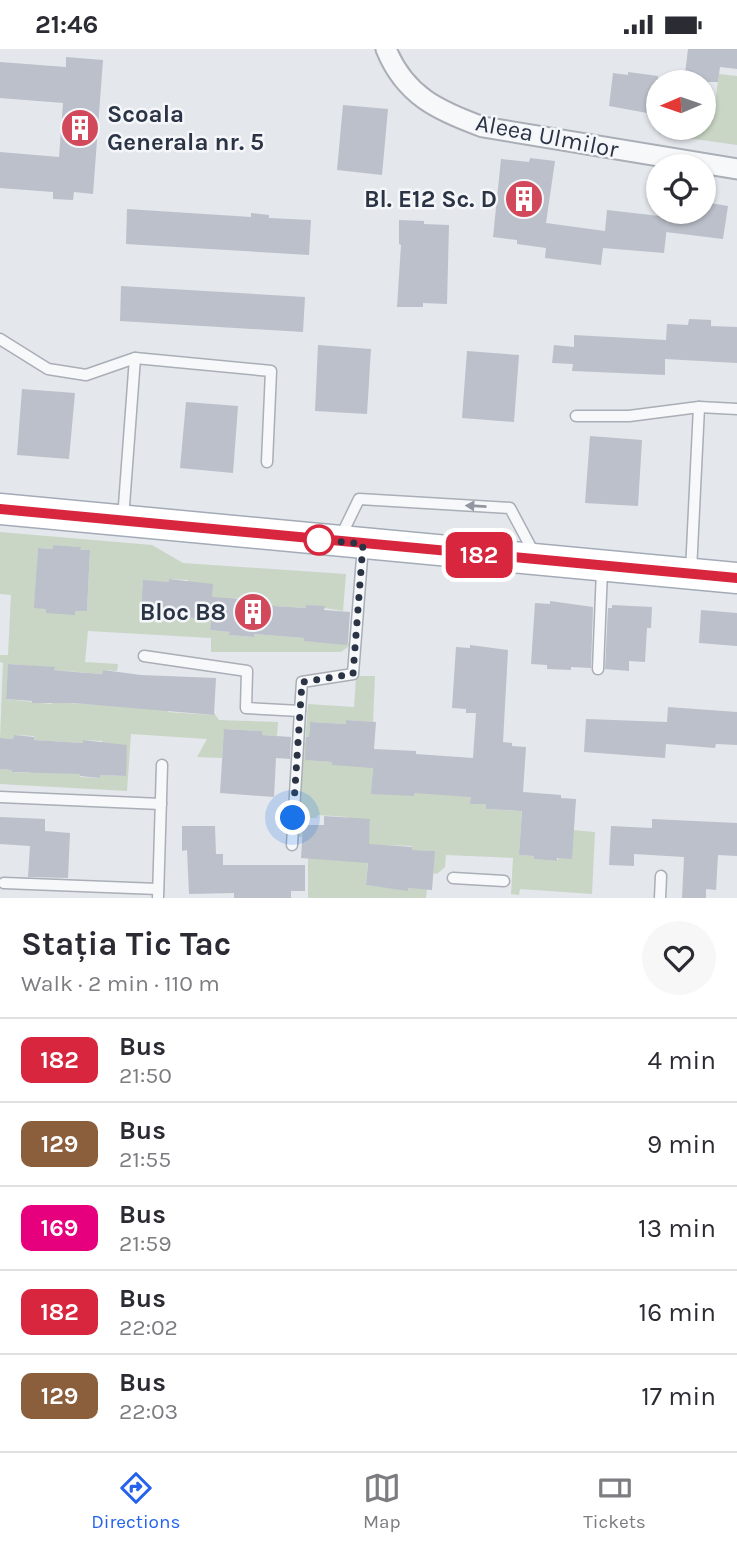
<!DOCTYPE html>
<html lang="en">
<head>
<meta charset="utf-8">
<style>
  body { margin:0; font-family:Karla,sans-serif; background:#f7f7f7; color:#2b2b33; height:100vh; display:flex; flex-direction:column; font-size:26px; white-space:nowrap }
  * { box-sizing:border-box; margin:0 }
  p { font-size:23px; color:#7c7c81 }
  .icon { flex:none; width:38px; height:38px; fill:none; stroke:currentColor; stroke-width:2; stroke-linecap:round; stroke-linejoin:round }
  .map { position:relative; height:849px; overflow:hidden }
  .drawer { display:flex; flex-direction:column; background:#fff; flex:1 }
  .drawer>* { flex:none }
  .badge { padding:0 14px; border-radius:10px; font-size:24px; line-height:46px }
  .needle { width:46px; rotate:268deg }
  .controls { position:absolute; left:646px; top:21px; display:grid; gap:14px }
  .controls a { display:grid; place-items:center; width:70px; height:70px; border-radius:50%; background:#fff; box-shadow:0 2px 5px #0004; font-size:35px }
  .you { position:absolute; width:35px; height:35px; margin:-18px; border:5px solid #fff; border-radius:50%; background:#1a73e8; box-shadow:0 0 0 10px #1a73e833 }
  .map>.badge { position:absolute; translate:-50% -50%; box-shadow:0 0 0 4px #fff }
  .round { display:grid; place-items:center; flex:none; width:74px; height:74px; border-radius:37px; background:#f7f7f7 }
  .headline { display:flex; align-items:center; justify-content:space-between; height:119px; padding:0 21px }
  h1 { font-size:33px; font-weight:700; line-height:52px }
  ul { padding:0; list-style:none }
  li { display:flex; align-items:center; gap:21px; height:84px; padding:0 21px; border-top:2px solid #e1e1e2 }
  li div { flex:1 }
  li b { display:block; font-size:26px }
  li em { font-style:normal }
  li .badge { min-width:77px; font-weight:700; text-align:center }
  .status { display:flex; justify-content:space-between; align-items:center; height:49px; padding:0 35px; background:#fff; direction:ltr }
  .status svg { height:19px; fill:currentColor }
  .tabs { display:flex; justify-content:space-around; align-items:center; height:98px; border-top:2px solid #e1e1e2; background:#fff; font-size:19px; color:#7c7c81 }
  .tabs a { display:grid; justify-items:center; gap:4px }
  .tabs .selected { color:#2563eb }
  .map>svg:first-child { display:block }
  .green { fill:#c9d6c5; fill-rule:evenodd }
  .building { fill:#bbc0ca }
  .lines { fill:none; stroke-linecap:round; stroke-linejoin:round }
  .lane-casing { stroke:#a9aeb7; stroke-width:13 }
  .street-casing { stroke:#a9aeb7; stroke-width:23 }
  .primary-casing { stroke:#a3abb8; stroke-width:33 }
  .lane { stroke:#f7f8fa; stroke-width:10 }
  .street { stroke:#f7f8fa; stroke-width:19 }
  .primary { stroke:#fff; stroke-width:30 }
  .oneway { fill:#9196a0 }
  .line-casing { stroke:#fff; stroke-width:16 }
  .line { stroke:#d7263d; stroke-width:10 }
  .walk { stroke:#2b3445; stroke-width:7; stroke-dasharray:0 12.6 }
  .stop-dot { fill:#fff; stroke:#d7263d; stroke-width:3.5 }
  .labels { text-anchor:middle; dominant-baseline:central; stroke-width:5; stroke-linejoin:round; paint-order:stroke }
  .poi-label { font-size:24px; font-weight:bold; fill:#2b3445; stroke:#f4f6f9; text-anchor:end }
  .street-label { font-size:24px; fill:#2b3445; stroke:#f4f6f9 }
</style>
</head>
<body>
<div class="status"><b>21:46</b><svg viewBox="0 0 49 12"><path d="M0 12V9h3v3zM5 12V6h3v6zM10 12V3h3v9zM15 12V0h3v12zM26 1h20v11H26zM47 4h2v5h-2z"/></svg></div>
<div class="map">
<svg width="737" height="849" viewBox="0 0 737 849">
  <rect width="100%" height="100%" fill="#e4e7ec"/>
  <g class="green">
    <path d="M719,25L737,27V96L659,85L660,79H704V53L715,54Z"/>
    <path d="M0,483L152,496L183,514L346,525L343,562L306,556V559L257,556L256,551L238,549L212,553L189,534L188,531L170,530L169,533L143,532L141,562L168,564V567L211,570L210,581L230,583V586L253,588L254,585L304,589V592L350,593L349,597L341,603H211V589L88,582L85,613L118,615L117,622L103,621L102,625L54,621V619L11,615L8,619L6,650L51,655L52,653L168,660V663L212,666L214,664L219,671L278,673L277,687L262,686V682L227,680L226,684H224L222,709L197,708L207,690L131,685L127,742L0,735V720L12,721V723L29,724L30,722L80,725V728L99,729L100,726L125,727L127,696L103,695L102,692L83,691V694L34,691V687L14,686L13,690L0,689L3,614L0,613V606H8L11,546L0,545ZM53,496L80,498V501H90L87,562H75V565L46,560L37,516L38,499L53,500Z"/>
    <path d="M356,627H375L373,673L347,671L346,675L310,673L307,711L332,713L333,716H373L372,741L414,747V744L473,725L471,755H486V760L516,762L522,759L519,806L534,807L535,810L557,812L572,781L595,783L592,845L520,840L519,846L511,845L513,809L446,806L445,818L437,825L433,824L434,802L412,801V797L382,796L368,798L370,773L348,771L347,768L318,766L317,769H304L303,788H297L303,694H305L308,655L354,658Z"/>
    <path d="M308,808L343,812L368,811L366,836L408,841V839L427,840L426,849H308Z"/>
  </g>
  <g class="building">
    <path d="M688,0H737V20L720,18L718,33H684Z"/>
    <path d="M66,8L103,11L93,145L74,143L73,151L53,150V143L0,139V103L59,108L63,54L0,49V13L66,18Z"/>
    <path d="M628,23L658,27V66L609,57L613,24L628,26Z"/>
    <path d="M343,56L388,60L382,126L337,121Z"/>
    <path d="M530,109L555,112L546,174L605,182L607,161L668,168L664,204L603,199L601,216L545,209L546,199L517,195V191L493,188L501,110L529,113Z"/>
    <path d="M704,153L728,157L723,190L666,183L669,163H704Z"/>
    <path d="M127,160L251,168V164L269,166V169L311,171L309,206L126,195Z"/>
    <path d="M399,171L424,172V175L449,176L447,255L423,254V258H397L401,196L399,195Z"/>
    <path d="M121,237L305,248L303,283L120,272Z"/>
    <path d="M689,270L711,271V277L737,278V314L665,310V326L572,322L573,315L552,314L554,296L574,298V286L666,291L667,275L688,276Z"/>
    <path d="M318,296L371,300L367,365L315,362Z"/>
    <path d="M467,302L519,306L514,373L462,369Z"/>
    <path d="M22,340L75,344L69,410L17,406Z"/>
    <path d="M186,353L238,357L233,424L180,419Z"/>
    <path d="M590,387L642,391L638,457L585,454Z"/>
    <path d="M53,496L81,498L80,501H90L87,562H75V566L46,564V560L34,559L38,499L53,500Z"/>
    <path d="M169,530L213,535L212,548L257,551V556L306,559V556L325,557L324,561L350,563L348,593L346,596L304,592V589L254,585V588L229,586L230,583L210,581L211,570L167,567L168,564L141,562L143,531L169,533Z"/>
    <path d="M550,552L593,558L591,619L571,618V621L547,620V616L531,615L535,554L550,555Z"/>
    <path d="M612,556L652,558L651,579H647L645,613L629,612V622L605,620L608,559H612Z"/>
    <path d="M701,561L737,564V597L699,594Z"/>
    <path d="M470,596L508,601L503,693L512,694V697L526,698L523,743L561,746V749L576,750L572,810L557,809V812L534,810V807L519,806L522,762L486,760V755H470L471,748L414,744V747L371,745L373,719L332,716V713L305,711L306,688H309L310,673L346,675V671L376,673L374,700L416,702V705L473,709L476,664H466V660L452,659L456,598L470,599Z"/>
    <path d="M8,615L55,618L54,621L75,623L102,625L103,621L141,626L216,629L214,666L73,654H32V652L6,650Z"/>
    <path d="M668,658L737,663V696L716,695L715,699L666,695L665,709L584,703L586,670L667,673Z"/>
    <path d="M224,680L262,682V686L291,688L290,710L276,709L274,748L220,744Z"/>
    <path d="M14,686L34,688V691L83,694V691L127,696L126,727L100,726V729L80,727V725L12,723V721L0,720V689L13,690Z"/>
    <path d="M324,767L370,770L369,795L412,798V801L435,802L432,841L408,839V842L366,836L368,814L301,809L303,776H324Z"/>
    <path d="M0,768L45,770V782L70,784L68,829L28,828L30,797L0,795Z"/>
    <path d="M652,770L737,774V807L718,806L716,841L706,840V849H682L684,808L634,805V817L609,816L611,777L652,779Z"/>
    <path d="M182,777H215L216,805H223V816H305V842H291V849H234V844L189,845L187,801L182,802Z"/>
  </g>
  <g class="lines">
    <defs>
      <g id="lane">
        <path d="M0,290L48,320L86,326L135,309L271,322L267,413"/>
        <path d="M576,367H629L699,358L737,360"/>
        <path d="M123,470L135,309"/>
        <path d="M341,487L359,450L510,459L534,504"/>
        <path d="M691,522L699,358"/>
        <path d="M144,607L247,622L246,659L300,662L302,633L353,625L363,496"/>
        <path d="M598,620L602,521"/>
        <path d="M0,748L161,755"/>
        <path d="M292,796L300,662"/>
        <path d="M453,829L504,832"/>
        <path d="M4,834L158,840"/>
        <path d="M158,849L162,716"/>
        <path d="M660,849L661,827"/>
      </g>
      <path id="street" d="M386,0C405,47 439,62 483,78L737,120"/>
      <path id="primary" d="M0,460L737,529"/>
    </defs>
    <use href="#lane" class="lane-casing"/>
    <use href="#street" class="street-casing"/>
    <use href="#primary" class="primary-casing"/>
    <use href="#lane" class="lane"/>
    <use href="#street" class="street"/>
    <use href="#primary" class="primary"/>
  </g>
  <defs><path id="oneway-solid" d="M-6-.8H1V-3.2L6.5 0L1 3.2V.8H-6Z" transform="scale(1.75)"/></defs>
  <use class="oneway" href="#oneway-solid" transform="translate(476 457) rotate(-177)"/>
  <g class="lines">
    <defs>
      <path id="line" d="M0,460L737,529"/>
    </defs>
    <use href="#line" class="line-casing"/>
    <use href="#line" class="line"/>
    <path class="walk" d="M293,769L302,633L353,625L363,495L312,490L319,491"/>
  </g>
  <defs>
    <symbol id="building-disc" viewBox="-11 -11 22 22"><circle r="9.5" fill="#d1495b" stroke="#f4f6f9"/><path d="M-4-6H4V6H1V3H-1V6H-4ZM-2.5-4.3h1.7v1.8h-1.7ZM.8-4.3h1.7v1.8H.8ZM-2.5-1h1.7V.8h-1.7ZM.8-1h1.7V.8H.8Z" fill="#fff"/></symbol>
  </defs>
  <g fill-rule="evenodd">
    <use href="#building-disc" x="58" y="57" width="44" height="44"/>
    <use href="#building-disc" x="502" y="128" width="44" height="44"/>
    <use href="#building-disc" x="231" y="541" width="44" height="44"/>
  </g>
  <circle class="stop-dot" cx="319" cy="491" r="14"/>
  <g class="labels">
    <g class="poi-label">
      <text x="107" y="65" text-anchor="start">Scoala<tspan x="107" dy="28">Generala nr. 5</tspan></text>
      <text x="497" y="150">Bl. E12 Sc. D</text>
      <text x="226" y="563">Bloc B8</text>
    </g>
    <g class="street-label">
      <text transform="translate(547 87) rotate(11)">Aleea Ulmilor</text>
    </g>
  </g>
</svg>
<div class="controls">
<a><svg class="needle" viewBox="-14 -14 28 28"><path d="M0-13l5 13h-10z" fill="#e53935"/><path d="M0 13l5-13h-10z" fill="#7c7c81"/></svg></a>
<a><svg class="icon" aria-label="locate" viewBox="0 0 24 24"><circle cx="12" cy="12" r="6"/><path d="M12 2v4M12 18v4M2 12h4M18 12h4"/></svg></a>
</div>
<div class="you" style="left:293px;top:769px"></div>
<b class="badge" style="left:479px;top:506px;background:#d7263d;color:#fff">182</b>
</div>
<section class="drawer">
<div class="headline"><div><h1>Stația Tic Tac</h1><p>Walk · 2 min · 110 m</p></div><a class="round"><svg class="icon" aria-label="heart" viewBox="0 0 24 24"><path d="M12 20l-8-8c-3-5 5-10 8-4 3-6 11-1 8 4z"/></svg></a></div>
<ul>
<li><span class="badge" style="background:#d7263d;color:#fff">182</span><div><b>Bus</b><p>21:50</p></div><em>4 min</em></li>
<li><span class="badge" style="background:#8b5e3c;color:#fff">129</span><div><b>Bus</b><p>21:55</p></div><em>9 min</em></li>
<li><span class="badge" style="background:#e6007e;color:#fff">169</span><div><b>Bus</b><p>21:59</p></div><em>13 min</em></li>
<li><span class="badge" style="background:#d7263d;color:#fff">182</span><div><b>Bus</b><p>22:02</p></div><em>16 min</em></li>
<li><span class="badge" style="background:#8b5e3c;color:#fff">129</span><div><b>Bus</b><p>22:03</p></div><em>17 min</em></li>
</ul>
</section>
<nav class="tabs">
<a class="selected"><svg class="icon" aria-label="directions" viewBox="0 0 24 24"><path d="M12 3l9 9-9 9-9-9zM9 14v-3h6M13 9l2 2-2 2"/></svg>Directions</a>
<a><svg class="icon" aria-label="map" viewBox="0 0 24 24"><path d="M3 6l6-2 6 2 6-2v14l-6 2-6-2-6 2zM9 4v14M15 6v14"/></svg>Map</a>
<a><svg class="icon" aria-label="tickets" viewBox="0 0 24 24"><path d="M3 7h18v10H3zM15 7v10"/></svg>Tickets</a>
</nav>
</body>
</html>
